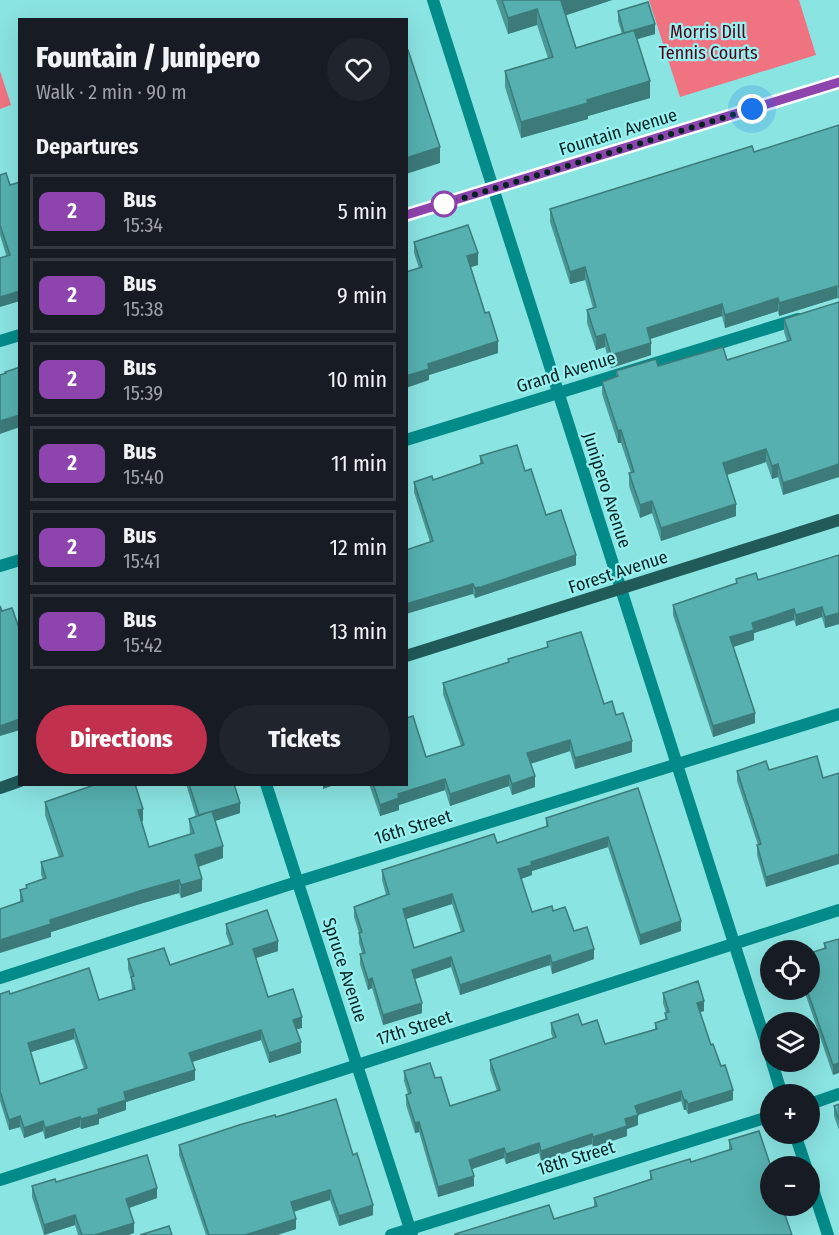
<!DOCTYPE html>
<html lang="en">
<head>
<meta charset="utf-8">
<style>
  body { margin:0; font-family:"Fira Sans Condensed",sans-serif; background:#20242c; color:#f1f3f6; height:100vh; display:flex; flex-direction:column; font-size:22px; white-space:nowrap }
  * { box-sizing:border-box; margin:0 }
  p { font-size:20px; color:#9ea1a6 }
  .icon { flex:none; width:33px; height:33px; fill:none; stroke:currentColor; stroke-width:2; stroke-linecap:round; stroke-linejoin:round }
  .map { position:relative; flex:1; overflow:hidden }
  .sheet { position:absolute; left:18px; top:18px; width:390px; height:768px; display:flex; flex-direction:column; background:#171b24; border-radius:0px; box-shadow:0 6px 24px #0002 }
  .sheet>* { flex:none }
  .badge { padding:0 12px; border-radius:9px; font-size:21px; line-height:39px }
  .controls { position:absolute; left:760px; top:940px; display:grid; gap:12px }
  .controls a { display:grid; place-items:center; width:60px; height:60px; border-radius:50%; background:#171b24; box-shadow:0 6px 24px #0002; font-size:30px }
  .you { position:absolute; width:30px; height:30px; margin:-15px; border:4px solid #fff; border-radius:50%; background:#1a73e8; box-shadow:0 0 0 9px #1a73e833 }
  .map>.badge { position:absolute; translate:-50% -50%; box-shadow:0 0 0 3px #fff }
  h2 { padding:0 18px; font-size:22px; line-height:54px }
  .round { display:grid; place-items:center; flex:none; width:63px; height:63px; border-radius:32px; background:#20242c }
  .overview { display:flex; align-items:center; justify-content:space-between; height:102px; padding:0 18px }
  h1 { font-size:28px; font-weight:800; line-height:45px }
  .cta { display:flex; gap:12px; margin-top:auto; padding:12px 18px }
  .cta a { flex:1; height:69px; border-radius:36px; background:#c1314e; color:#fff; font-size:24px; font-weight:800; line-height:69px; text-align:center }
  .cta a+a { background:#20242c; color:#f1f3f6 }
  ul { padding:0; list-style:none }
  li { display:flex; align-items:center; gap:18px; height:75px; margin:0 12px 9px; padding:0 6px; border:3px solid #363941; border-radius:0px }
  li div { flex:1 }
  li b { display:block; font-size:22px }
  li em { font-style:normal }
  li .badge { min-width:66px; font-weight:700; text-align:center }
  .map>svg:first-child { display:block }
  .green { fill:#f07382 }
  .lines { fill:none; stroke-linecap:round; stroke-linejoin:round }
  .street { stroke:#038b8a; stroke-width:12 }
  .secondary { stroke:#205a59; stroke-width:12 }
  .wall { fill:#499796; fill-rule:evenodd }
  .shaded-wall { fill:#3c7b7a }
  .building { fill:#55b0af; stroke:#3c7b7a; stroke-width:1.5; fill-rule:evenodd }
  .line-casing { stroke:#fff; stroke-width:14 }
  .line { stroke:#8e44ad; stroke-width:9 }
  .walk { stroke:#042222; stroke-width:6; stroke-dasharray:0 10.8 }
  .stop-dot { fill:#fff; stroke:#8e44ad; stroke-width:3 }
  .labels { text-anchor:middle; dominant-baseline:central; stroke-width:4.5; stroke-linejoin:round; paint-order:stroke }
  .park-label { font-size:18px; fill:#530017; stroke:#97f1f0 }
  .street-label { font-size:18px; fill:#042222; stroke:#97f1f0 }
</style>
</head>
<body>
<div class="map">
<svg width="839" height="1235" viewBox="0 0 839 1235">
  <rect width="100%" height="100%" fill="#8ae4e2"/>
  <g class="green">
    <path d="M649,0H799L816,55L680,97Z"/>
    <path d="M0,71L11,105L0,109Z"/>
  </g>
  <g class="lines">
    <g class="street">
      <path d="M433,0L771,1059"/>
      <path d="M406,215L839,82"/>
      <path d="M0,341L20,335"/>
      <path d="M406,440L798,319"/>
      <path d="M0,566L20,560"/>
      <path d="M266,784L412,1235"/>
      <path d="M0,978L297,882L839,714"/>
      <path d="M772,1062L782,1095"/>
      <path d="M810,1104L839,1094"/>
      <path d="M795,1134L806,1167"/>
      <path d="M0,1180L839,910"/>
      <path d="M810,1180L828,1235"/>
      <path d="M391,1235L771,1116"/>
    </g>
    <g class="secondary">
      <path d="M406,656L839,520"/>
      <path d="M0,788L20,781"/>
    </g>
  </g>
  <g class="wall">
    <path d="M496,0H612L566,15L576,48L622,34L618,21V11L655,34L637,39L650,98L588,116V119L521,138L505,87V71L548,58L537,25L508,34Z"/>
    <path d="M839,125V299L837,298L779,316L778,311L725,328L722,316L650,339L651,355L611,368L605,347L596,350L587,323V310L593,308L585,280L570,284L550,222V209L754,152Z"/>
    <path d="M0,175L20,301L0,235Z"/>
    <path d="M414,242L478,265L471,267L498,353L429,375V380L419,268L414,253Z"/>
    <path d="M839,302L783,495L778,477L772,479L766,462L727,475L736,516L661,541L652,513L640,518L629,486V473H631L621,443H618L602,394V382L616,377V371L658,366L727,360L787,341L784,332V319Z"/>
    <path d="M480,456L525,471L546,515L576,565L475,598L473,594L430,542L414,492V482L433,480L480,464Z"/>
    <path d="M839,555V624L825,628L822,617L796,626L794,620L754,633V640L733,647L755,723L713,737L673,615V605L736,584V579L758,580Z"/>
    <path d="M547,642L604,704L616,715L632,752L575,769L570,751L530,764L535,787L512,795L509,786L450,806L445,790L399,805V810L380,816L369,784H406L426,757L461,746L443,694V683L508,662V659L547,647Z"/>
    <path d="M766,761V887L757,855V845H758L737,781V771Z"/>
    <path d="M186,784H234L240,813L215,821L223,858L198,867L202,891L181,898L179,893L143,903L51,932V937L20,903V890L26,888V885L43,879L41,875V862L59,857L45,815V802L143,821L142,822L149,847L190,834L189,819L196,817Z"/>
    <path d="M638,788L681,931L640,945L608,847L532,871V875L521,879L532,912L553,911L574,931L594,959L552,974L550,965L460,995L451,967L415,979L422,1013L383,1025L372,988L368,990L360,964V954L362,953L359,943V933L354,917V907L386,895L382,880V870L497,843L546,827V818ZM452,904L461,932L414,948L405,919Z"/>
    <path d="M226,924L278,951L255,958L268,997L302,1028L296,1029L301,1053L269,1063L261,1040L192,1062L195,1080L126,1102V1110L99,1119V1124L81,1129L80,1127L45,1139L43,1131L24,1138L20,1127L9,1130L0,1101V994H10L99,1000L132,990L131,979L128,969V959L170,965L230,945L226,934ZM74,1039L84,1069L40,1084L30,1052Z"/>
    <path d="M839,939L833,1075L804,990H810L824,948V943Z"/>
    <path d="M663,993L704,1011L700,1012L711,1045L733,1100L688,1114L686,1110H684L681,1101L638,1115V1125L627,1129V1136L593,1147L592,1144L541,1161L539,1153L506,1164L504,1158L472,1169L474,1186L438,1197L419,1132L415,1133L406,1105V1095L408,1094L404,1081V1071L435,1078L450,1106L497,1091L490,1070V1060L553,1038L551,1033V1023L582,1025L605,1044L655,1029V1023L665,1020L666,1013L663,1003Z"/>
    <path d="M839,1104V1130L834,1116V1106Z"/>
    <path d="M276,1117L353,1155L373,1215L339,1226L330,1200L294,1212L296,1229L277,1235H206L179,1155V1145Z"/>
    <path d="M729,1140L771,1206L554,1219L594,1207V1198L650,1179V1171L691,1162L729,1150Z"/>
    <path d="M56,1182L157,1198L129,1208L134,1233L128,1235H78L75,1225L44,1235L32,1197V1186Z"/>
  </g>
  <g class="shaded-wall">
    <path d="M563,0H612L561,17V1Z"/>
    <path d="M537,9V25L508,34V18Z"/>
    <path d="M655,24V34L624,43V33Z"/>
    <path d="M650,81V98L588,116V119L521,138V122L587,100Z"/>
    <path d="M440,147V163L406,174V158Z"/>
    <path d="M478,253V265L467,268V256Z"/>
    <path d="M585,267V280L570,284V272Z"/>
    <path d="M837,286V298L779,316V303Z"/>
    <path d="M20,291V301L0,307V297Z"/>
    <path d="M778,298V311L725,328V315Z"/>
    <path d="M722,304V316L647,340V328Z"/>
    <path d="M605,334V347L596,350V337Z"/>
    <path d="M498,341V353L429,375V380L406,388V376L428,364Z"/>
    <path d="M651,343V355L611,368V355Z"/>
    <path d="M20,415V427L0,434V421Z"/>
    <path d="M621,430V443H618V431Z"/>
    <path d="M766,449V462L723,476V463Z"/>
    <path d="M778,464V477L772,479V466Z"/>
    <path d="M839,464V477L783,495V483Z"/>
    <path d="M652,501V513L640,518V505Z"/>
    <path d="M736,504V516L661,541V528Z"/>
    <path d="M576,555V565L475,598V588Z"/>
    <path d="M473,584V594L406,614V604Z"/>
    <path d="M822,607V617L796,626V615Z"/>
    <path d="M794,609V620L754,633V640L730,648V637L752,623Z"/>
    <path d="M839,613V624L825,628V617Z"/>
    <path d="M755,713V723L713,737V726Z"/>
    <path d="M20,719V730L0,736V726Z"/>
    <path d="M570,740V751L527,765V753Z"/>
    <path d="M632,741V752L575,769V758Z"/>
    <path d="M509,775V786L450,806V794Z"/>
    <path d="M535,776V787L512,795V784Z"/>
    <path d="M445,779V790L399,805V810L380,816V805L398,794Z"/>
    <path d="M323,784H337L323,789Z"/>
    <path d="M240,803V813L199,826V815Z"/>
    <path d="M143,809V821L138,823V810Z"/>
    <path d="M608,837V847L532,871V875L518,880V869L531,862Z"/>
    <path d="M223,846V858L195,868V855Z"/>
    <path d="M839,854V864L766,887V877Z"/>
    <path d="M202,879V891L181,898V885Z"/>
    <path d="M179,880V893L143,903L51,932V937L0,953V940L50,920L143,890Z"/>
    <path d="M452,894V904L403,920V909Z"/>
    <path d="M681,921V931L640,945V935Z"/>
    <path d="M278,941V951L253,959V949Z"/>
    <path d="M594,949V959L552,974V963Z"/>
    <path d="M550,955V965L460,995V985Z"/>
    <path d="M451,957V967L412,980V970Z"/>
    <path d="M372,978V988L368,990V980Z"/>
    <path d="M704,1001V1011L697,1013V1003Z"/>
    <path d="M422,1003V1013L383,1025V1015Z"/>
    <path d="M302,1017V1028L293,1030V1020Z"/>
    <path d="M74,1029V1039L28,1053V1043Z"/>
    <path d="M261,1030V1040L189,1063V1053Z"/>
    <path d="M301,1042V1053L269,1063V1053Z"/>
    <path d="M839,1063V1073L833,1075V1065Z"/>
    <path d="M195,1070V1080L126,1102V1110L99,1119V1124L81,1129V1119L124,1092Z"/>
    <path d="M733,1090V1100L688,1114V1104Z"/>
    <path d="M681,1091V1101L638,1115V1125L627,1129V1136L593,1147V1137L625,1119L635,1106Z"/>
    <rect x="684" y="1100" width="2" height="10"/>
    <path d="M20,1116V1127L9,1130V1120Z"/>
    <path d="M80,1117V1127L45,1139V1128Z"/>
    <path d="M43,1121V1131L24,1138V1128Z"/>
    <path d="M419,1122V1132L415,1133V1123Z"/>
    <path d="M592,1134V1144L541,1161V1151Z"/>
    <path d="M539,1143V1153L506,1164V1154Z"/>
    <path d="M504,1148V1158L469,1170V1160Z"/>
    <path d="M474,1176V1186L438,1197V1187Z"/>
    <path d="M157,1188V1198L126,1209V1199Z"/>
    <path d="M330,1190V1200L291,1212V1202Z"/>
    <path d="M373,1205V1215L339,1226V1216Z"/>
    <path d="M75,1215V1225L44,1235V1225Z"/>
    <path d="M296,1219V1229L277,1235H245Z"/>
    <path d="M134,1223V1233L128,1235H95Z"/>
  </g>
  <g class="building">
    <path d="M502,0H563L561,1L576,48L634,30L650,81L587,100L588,103L521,122L505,71L553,57L537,9L508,18Z"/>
    <path d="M648,2L655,24L624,33L618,11Z"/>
    <path d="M406,50H408L440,147L406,158Z"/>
    <path d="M839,125V286H837L779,303L778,298L725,315L722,304L647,328L651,343L611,355L605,334L596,337L587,310L596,307L585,267L570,272L550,209L752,146L754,152Z"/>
    <path d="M6,173L10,185L20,182V291L0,297V258L10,255L0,225V175Z"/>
    <path d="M468,225L478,253L467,256L485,313L489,312L498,341L428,364L429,369L406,376V272L422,267L414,242Z"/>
    <path d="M839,302V464L783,483L778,464L772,466L766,449L723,463L736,504L661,528L652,501L640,505L629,473L634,472L621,430L618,431L602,382L618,376L616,371L656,359L658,366L723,347L727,360L791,340L784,319Z"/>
    <path d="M20,367V415L0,421V375L6,373L5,372Z"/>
    <path d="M517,445L525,471L531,469L546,515L561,510L576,555L481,587L475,588L473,584L406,604V550L433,541L414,482L432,476L433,480L483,463L480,456Z"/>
    <path d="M839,555V613L825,617L822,607L796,615L794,609L752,623L754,630L730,637L755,713L713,726L673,605L737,583L736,579L756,573L758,580Z"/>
    <path d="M0,606L2,611L12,608L20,631V719L0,726Z"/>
    <path d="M581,632L604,704L612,701L616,715L623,713L632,741L575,758L570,740L527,753L535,776L512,784L509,775L450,794L445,779L398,794L399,798L380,805L373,784H406V718L413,716L426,757L464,745L443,683L509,662L508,659L548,647L547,642Z"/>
    <path d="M817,756L823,778L839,773V854L766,877L757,845L761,844L737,771L766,761L769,770Z"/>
    <path d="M97,784H135L143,809L138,810L149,847L194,833L189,819L212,811L223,846L195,855L202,879L181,885L179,880L143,890L50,920L51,924L0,940V909L23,901L20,890L27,888L26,885L46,878L41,862L63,856L45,802Z"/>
    <path d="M189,784H234L240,803L199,815Z"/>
    <path d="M638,788L681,921L640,935L608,837L531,862L532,865L518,869L532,912L552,906L553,911L565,907L574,931L587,927L594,949L552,963L550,955L460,985L451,957L412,970L422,1003L383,1015L372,978L368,980L360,954L365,953L359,933L362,932L354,907L389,894L382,870L494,834L497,843L548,826L546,818ZM452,894L464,931L414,948L403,909Z"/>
    <path d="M267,910L278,941L253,949L268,997L293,989L302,1017L293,1020L301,1042L269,1053L261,1030L189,1053L195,1070L124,1092L126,1100L98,1109L99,1114L81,1119L80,1117L45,1128L43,1121L24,1128L20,1116L9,1120L0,1091V994L9,991L10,994L89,968L99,1000L135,989L131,977L134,976L128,959L164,948L170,965L233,944L226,924ZM74,1029L87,1068L40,1084L28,1043Z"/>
    <path d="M839,939V1063L833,1065L807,990H810V953L826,948L824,943Z"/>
    <path d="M698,981L704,1001L697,1003L711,1045L713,1044L721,1066L725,1065L733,1090L688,1104L686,1100H684L681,1091L635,1106L638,1115L625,1119L627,1126L593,1137L592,1134L541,1151L539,1143L506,1154L504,1148L469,1160L474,1176L438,1187L419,1122L415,1123L406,1095L411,1093L404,1071L430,1063L435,1078L441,1077L450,1106L500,1090L490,1060L556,1037L551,1023L578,1014L582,1025L597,1020L605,1044L657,1029L655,1023L667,1019L665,1013L669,1012L663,993Z"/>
    <path d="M336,1099L353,1155L357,1153L373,1205L339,1216L330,1190L291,1202L296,1219L245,1235H209L179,1145L239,1125L275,1115L276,1117Z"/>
    <path d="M839,1104V1120L834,1106Z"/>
    <path d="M759,1131L771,1167L769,1169L771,1174V1206H782L792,1235H455V1234L549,1205L554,1219L597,1206L594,1198L652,1179L650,1171L690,1159L691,1162L732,1149L729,1140Z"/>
    <path d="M147,1155L157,1188L126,1199L134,1223L95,1235H82L75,1215L44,1225L32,1186L55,1179L56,1182Z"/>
    <path d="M169,1226L172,1235H140Z"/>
  </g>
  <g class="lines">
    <defs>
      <path id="line" d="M406,215L839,82"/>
    </defs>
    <use href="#line" class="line-casing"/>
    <use href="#line" class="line"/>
    <path class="walk" d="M444,204L752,109"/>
  </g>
  <circle class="stop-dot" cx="444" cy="204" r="12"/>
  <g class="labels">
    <g class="park-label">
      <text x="708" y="32">Morris Dill<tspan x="708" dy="21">Tennis Courts</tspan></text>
    </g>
    <g class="street-label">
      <text transform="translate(618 132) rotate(-17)">Fountain Avenue</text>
      <text transform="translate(566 372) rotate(-17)">Grand Avenue</text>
      <text transform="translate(607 490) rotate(72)">Junipero Avenue</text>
      <text transform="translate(618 572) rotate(-18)">Forest Avenue</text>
      <text transform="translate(413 827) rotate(-17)">16th Street</text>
      <text transform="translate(345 970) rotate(72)">Spruce Avenue</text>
      <text transform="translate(414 1028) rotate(-18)">17th Street</text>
      <text transform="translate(576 1158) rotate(-17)">18th Street</text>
    </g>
  </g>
</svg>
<div class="controls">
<a><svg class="icon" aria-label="locate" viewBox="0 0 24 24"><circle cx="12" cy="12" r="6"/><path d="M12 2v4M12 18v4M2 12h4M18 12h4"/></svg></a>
<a><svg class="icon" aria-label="layers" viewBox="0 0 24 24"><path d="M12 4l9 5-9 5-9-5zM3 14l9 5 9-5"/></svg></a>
<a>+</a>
<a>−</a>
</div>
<div class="you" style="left:752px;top:109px"></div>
<section class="sheet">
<div class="overview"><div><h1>Fountain / Junipero</h1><p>Walk · 2 min · 90 m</p></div><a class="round"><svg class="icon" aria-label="heart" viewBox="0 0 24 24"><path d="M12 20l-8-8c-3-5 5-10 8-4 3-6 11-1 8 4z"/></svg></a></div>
<h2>Departures</h2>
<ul>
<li><span class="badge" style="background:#8e44ad;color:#fff">2</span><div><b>Bus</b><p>15:34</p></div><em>5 min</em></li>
<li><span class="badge" style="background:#8e44ad;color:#fff">2</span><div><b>Bus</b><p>15:38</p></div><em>9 min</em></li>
<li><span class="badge" style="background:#8e44ad;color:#fff">2</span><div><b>Bus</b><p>15:39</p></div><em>10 min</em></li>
<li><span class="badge" style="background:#8e44ad;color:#fff">2</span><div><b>Bus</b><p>15:40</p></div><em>11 min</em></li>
<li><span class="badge" style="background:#8e44ad;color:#fff">2</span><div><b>Bus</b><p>15:41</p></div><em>12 min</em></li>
<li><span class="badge" style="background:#8e44ad;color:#fff">2</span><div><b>Bus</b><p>15:42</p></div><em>13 min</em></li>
</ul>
<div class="cta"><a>Directions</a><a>Tickets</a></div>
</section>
</div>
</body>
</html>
